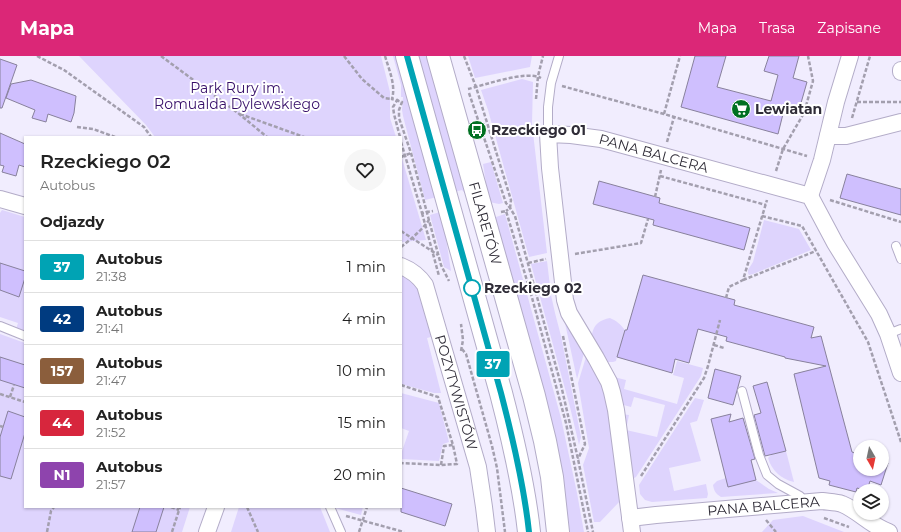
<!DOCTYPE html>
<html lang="pl">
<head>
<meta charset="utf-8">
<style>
  body { margin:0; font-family:Montserrat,sans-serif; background:#f6f6f6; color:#222; height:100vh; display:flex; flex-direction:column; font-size:15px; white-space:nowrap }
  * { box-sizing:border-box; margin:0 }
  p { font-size:13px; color:#767676 }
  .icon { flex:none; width:22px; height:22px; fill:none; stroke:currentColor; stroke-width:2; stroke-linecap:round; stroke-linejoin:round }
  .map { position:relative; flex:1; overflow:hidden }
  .side { position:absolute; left:24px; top:80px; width:378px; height:372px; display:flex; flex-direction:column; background:#fff; border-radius:0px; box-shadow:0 1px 3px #0004 }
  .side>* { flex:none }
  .badge { padding:0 8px; border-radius:3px; font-size:14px; line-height:26px }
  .needle { width:26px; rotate:171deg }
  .tools { position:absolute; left:853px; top:384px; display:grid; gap:8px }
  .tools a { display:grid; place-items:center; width:36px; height:36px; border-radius:50%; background:#fff; box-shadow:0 1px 3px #0004; font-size:20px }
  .map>.badge { position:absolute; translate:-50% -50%; box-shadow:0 0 0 2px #fff }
  h2 { padding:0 16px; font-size:15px; line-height:36px }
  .round { display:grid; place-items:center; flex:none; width:42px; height:42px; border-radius:21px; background:#f6f6f6 }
  .overview { display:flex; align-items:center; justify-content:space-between; height:68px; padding:0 16px }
  h1 { font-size:19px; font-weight:600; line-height:30px }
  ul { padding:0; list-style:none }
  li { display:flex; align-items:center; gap:12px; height:52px; padding:0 16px; border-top:1px solid #e0e0e0 }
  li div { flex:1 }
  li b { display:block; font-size:15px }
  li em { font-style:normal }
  li .badge { min-width:44px; font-weight:700; text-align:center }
  header { display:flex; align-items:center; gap:24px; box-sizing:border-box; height:56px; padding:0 20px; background:#db2777; color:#fff }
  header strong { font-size:19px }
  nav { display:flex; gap:22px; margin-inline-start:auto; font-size:14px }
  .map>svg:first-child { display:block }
  .green { fill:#ded4fd }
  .building { fill:#cfbffe; stroke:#88819c }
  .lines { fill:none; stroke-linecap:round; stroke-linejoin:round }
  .lane-casing { stroke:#b3acc8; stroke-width:10 }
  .street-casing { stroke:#b3acc8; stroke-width:18 }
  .secondary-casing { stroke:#b3acc8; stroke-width:24 }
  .path { stroke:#a39fae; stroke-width:2.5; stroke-dasharray:4 2; stroke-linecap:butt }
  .lane { stroke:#fff; stroke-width:8 }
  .street { stroke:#fff; stroke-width:16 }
  .secondary { stroke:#fff; stroke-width:22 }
  .line-casing { stroke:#fff; stroke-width:9 }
  .line { stroke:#00a3b4; stroke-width:6 }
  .stop-dot { fill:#fff; stroke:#00a3b4; stroke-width:2 }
  .labels { text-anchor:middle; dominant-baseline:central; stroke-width:4; stroke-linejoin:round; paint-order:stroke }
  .park-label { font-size:14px; fill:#360e68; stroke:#fff }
  .poi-label { font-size:14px; font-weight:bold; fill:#2f2c37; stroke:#fff; text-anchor:start }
  .street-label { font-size:14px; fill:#2f2c37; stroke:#fff }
  .stop-label { font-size:14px; font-weight:bold; fill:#2f2c37; stroke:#fff; text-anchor:start }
</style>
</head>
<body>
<header>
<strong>Mapa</strong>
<nav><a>Mapa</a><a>Trasa</a><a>Zapisane</a></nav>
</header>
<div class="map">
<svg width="901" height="476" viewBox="0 0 901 476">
  <rect width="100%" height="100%" fill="#f1edfe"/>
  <g class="green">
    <path d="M79,0H381L390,36V62L396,81H155L146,69Z"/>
    <path d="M393,0H397L437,141L425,144L403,60L402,54L403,41H401V29Z"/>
    <path d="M416,0H430L468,140L462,134L454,136Z"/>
    <path d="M468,0H532L530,11L475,22Z"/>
    <path d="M522,23L533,26L532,68L547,197L529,201L488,54L481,34Z"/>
    <path d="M401,99L426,184L401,186Z"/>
    <path d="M491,106L503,147L499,148L489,146L483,108Z"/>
    <path d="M2,154L25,161V275L16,273L18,267L0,261V157Z"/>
    <path d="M440,156L446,182L451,215L444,211L430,159Z"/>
    <path d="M505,158L561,362L577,437L584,476H566L493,162Z"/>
    <path d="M764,164L799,173L811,194L753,218L749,219L748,217V214L753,206Z"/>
    <path d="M547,205L551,239L555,257L561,280L581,381L579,389L570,351L531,208Z"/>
    <path d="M401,219L413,227L422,236L438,279L427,282L441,337H434L401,328Z"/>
    <path d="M610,262C617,265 620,268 625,274L617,301L616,305L613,306H608L603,302L592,278C594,268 600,264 610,262Z"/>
    <path d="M565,267L584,297L577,323Z"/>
    <path d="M0,278L25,287V451H190L182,476H0Z"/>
    <path d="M586,301C594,314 602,326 606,341L620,445L600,466H594L583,409L589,392L578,327Z"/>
    <path d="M677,305L703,312L701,320L636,421L632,423L621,358L629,359L626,374L657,381L665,349L634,341L631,351L620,348L614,321L626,324L624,333L677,348L684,322L673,319Z"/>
    <path d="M401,337L439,347L449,386L443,388L439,405L401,403V398L409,375L401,372Z"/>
    <path d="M695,342L704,344L697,365L690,367L701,405L669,412L674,435L706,428L708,438L707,442L652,446L645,444L640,438L639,429Z"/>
    <path d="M786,395L794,426C781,423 772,415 768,402L772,398Z"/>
    <path d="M726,422L756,424L769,433L778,437L721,441C716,438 714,435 713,429L717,425Z"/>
    <path d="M239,451H320L330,476H231Z"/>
    <path d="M334,451H363L361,459L335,452Z"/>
    <path d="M803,460L844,476H762L773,464Z"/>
  </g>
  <g class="building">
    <path d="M695,0H726L717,31L771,45L778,19L764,15L769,0H799L793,22L807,26L799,54L785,50L778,78L681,51Z"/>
    <path d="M0,3L17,9L2,52H0Z"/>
    <path d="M31,24L76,40L74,57L71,66L48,58L46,66L32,62L35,54L6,42L11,28Z"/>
    <path d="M0,77L25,88V111L19,109L16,120L2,116L4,110L0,109Z"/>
    <path d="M847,118L901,133V159L840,142Z"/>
    <path d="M599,125L660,142L659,147L750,172L744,194L653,169L654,164L593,148Z"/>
    <path d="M0,207L25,215V222L19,241L0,234Z"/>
    <path d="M643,219L735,244L734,249L814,271L811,282L821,280L852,396L860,399V413H882V405L888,407L881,429L870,425L867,435L857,432L856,436L829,429L830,425L819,422L794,318L826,310L785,302V301L726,285L727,281L698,273L689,307L675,303L672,317L617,301L625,274H627Z"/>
    <path d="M0,301L25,309V332L0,324Z"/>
    <path d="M715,313L741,320L733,349L708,342Z"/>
    <path d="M767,326L786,395L765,400L754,359L761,357L753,330Z"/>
    <path d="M8,355L25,361V377L11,423L0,420V381Z"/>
    <path d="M731,358L729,366L743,362L755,403L751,404L756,424L728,431L711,363Z"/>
    <path d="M401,432L452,448L445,470L401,456Z"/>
    <path d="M140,451H164L156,476H132Z"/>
  </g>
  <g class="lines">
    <defs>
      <g id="lane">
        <path d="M548,78V51L551,27L559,0"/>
        <path d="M896,190L901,203"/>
        <path d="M0,270L25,280"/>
        <path d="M888,278L901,273"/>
        <path d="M742,335L759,399L767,419L778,428L800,440L805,446"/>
        <path d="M330,451L341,476"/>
      </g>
      <g id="street">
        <path d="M901,14V16"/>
        <path d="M828,80H846L901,66"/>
        <path d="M810,140L822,104L836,46L850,0"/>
        <path d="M0,143L25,150"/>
        <path id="s1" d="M401,210C411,214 419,220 425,229L478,411L484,451L487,476"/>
        <path id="s2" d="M630,462L656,459L822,445C829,446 836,446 842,448C859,455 871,470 889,476"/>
        <path d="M207,476L216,451"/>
        <path id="s3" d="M632,476L616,354L612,336L609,326L596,302L569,257L565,244L550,112L548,78L571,79L601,83L810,140L835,187L879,258L888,278L901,317"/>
      </g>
      <g id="secondary">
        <path d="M407,0L501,337C513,383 524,429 529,476"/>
        <path id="s4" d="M438,0L534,340L545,385L552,421L558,476"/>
      </g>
    </defs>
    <use href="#lane" class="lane-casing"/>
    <use href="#street" class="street-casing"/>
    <use href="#secondary" class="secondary-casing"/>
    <g class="path">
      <path d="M37,0L64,14L144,71L151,81"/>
      <path d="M161,0L238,57L267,81"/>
      <path d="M344,0L362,23L384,42L392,43"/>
      <path d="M385,0C389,14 396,29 392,43L402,46L399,54V62L411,97L441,209L449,225"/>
      <path d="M464,0L476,31L511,144L510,152L506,155"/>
      <path d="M562,30L664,58L807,100"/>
      <path d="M468,33C485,29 526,14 541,22"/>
      <path d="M469,37L506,147L510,152L515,160L561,329L578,403L593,476"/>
      <path d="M398,43L393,51L394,58L400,81"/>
      <path d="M536,43L538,20L543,0"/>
      <path d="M857,46H901"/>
      <path d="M240,58L304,81"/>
      <path d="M664,58L680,0"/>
      <path d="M852,62L870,0"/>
      <path d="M77,71L93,73L115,81"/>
      <path d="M401,86L422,157L433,155"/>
      <path d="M667,86L674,61"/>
      <path d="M401,101L411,97"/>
      <path d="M776,115L783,93L804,57L813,25L808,0"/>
      <path d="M660,120L766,149"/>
      <path d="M655,141L661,114"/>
      <path d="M830,144L901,166"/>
      <path d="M501,156L506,155L531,238L566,367L588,476"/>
      <path d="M422,157L439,220"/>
      <path d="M762,160L802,170L868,286L901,386"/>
      <path d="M401,175L438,199"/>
      <path d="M401,191C411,183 421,175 429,164"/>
      <path d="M575,198L641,187L648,163"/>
      <path d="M528,207L546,203"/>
      <path d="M743,224L816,195"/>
      <path d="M726,242L729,231L743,224L767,144"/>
      <path d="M563,280L585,388L578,403"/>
      <path d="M714,289L724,292"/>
      <path d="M462,293L466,298L492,390L497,412L505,476"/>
      <path d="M461,295L463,284L461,268"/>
      <path d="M401,329L438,341L453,389L457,408L441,409L401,407"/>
      <path d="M0,338L25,346"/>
      <path d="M10,341L14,329"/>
      <path d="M0,370L3,371"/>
      <path d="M441,409L444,390L453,389"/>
      <path d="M641,420L704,322L708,310L720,264"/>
      <path d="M171,451L179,454"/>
      <path d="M247,451L258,476"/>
      <path d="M346,460L404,476"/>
      <path d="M824,462L849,471"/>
      <path d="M766,464L776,476"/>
      <path d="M47,476L51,455L54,451"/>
      <path d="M172,476L180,451"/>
      <path d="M359,476L367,451"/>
    </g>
    <use href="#lane" class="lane"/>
    <use href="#street" class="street"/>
    <use href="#secondary" class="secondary"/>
  </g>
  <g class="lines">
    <defs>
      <path id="line" d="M407,0L501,337C513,383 524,429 529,476"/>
    </defs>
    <use href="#line" class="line-casing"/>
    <use href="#line" class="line"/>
  </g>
  <defs>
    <symbol id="supermarket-disc" viewBox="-11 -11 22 22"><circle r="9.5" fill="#007022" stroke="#fff"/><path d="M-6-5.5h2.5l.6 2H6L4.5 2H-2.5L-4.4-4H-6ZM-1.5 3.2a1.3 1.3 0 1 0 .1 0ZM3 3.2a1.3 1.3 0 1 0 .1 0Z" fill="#fff"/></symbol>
    <symbol id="bus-disc" viewBox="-11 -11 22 22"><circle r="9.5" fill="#007022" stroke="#fff"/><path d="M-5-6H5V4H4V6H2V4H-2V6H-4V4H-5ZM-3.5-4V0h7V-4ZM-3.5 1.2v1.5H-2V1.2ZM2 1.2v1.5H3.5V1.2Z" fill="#fff"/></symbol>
  </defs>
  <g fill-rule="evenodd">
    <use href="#supermarket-disc" x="730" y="42" width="22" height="22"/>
    <use href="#bus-disc" x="466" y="63" width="22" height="22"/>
  </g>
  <circle class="stop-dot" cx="472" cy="232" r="8"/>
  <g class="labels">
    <g class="park-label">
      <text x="237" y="32">Park Rury im.<tspan x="237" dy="16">Romualda Dylewskiego</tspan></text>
    </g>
    <g class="poi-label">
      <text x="755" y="53">Lewiatan</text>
      <text x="491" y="74">Rzeckiego 01</text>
    </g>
    <g class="street-label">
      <text stroke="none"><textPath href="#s3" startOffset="520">PANA BALCERA</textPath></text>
      <text stroke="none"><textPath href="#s4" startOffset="174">FILARETÓW</textPath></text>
      <text stroke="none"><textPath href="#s1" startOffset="143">POZYTYWISTÓW</textPath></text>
      <text stroke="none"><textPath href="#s2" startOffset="134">PANA BALCERA</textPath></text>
    </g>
    <g class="stop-label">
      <text x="484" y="232">Rzeckiego 02</text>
    </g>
  </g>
</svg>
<div class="tools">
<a><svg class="needle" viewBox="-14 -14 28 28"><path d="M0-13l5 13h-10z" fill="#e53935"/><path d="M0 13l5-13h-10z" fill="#767676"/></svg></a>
<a><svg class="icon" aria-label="layers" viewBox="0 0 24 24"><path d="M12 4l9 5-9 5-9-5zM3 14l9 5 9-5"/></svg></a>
</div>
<b class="badge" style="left:493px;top:308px;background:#00a3b4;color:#fff">37</b>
<section class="side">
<div class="overview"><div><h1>Rzeckiego 02</h1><p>Autobus</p></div><a class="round"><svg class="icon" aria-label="heart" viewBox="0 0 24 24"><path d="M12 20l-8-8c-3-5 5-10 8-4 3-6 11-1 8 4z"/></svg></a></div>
<h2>Odjazdy</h2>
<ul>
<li><span class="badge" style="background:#00a3b4;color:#fff">37</span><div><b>Autobus</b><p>21:38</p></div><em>1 min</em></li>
<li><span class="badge" style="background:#003b80;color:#fff">42</span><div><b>Autobus</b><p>21:41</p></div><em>4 min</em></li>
<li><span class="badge" style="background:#8b5e3c;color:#fff">157</span><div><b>Autobus</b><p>21:47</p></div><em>10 min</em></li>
<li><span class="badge" style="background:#d7263d;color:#fff">44</span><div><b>Autobus</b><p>21:52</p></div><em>15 min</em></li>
<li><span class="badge" style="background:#8e44ad;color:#fff">N1</span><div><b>Autobus</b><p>21:57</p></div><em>20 min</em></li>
</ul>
</section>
</div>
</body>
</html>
